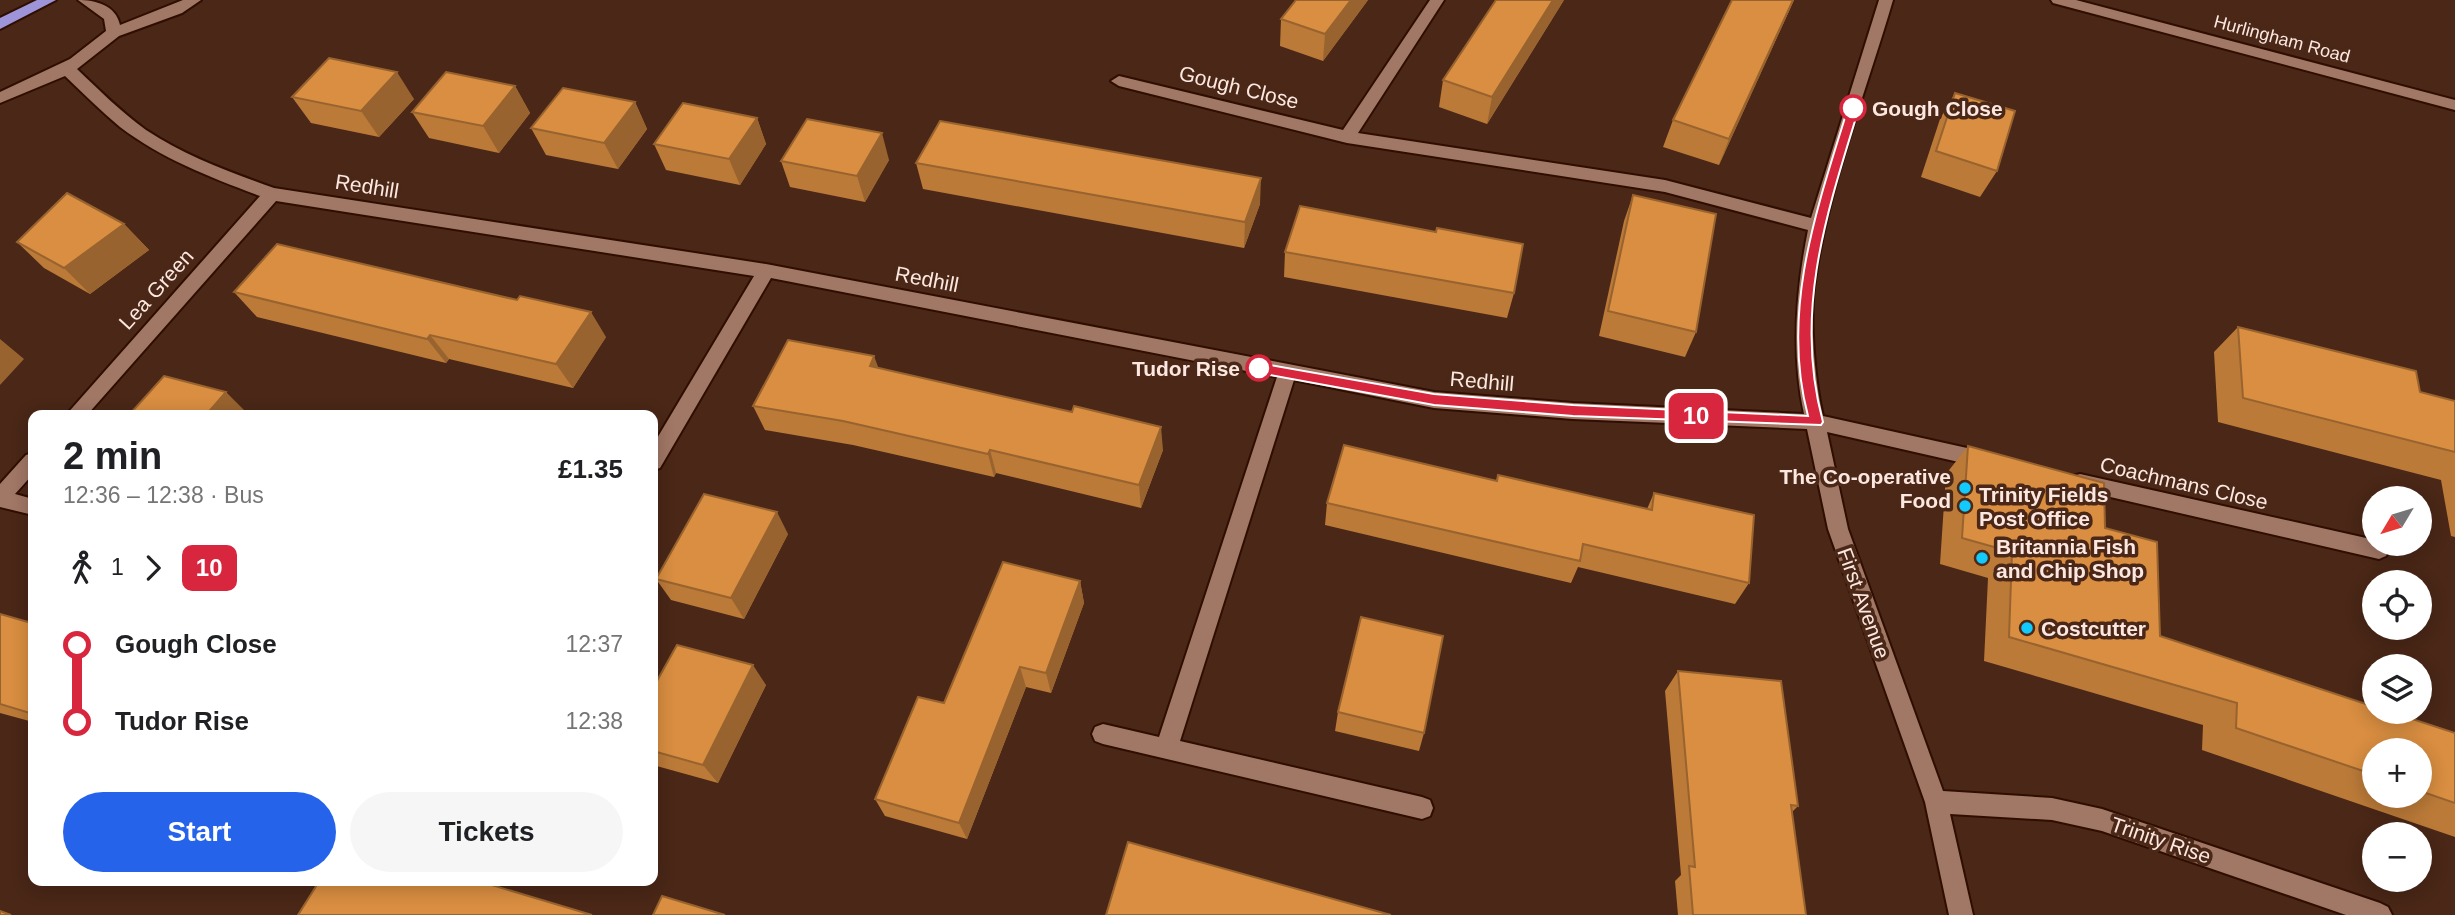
<!DOCTYPE html>
<html lang="en">
<head>
<meta charset="utf-8">
<style>
  body { margin:0; font-family:Helvetica,sans-serif; background:#f6f6f6; color:#202124; height:100vh; display:flex; flex-direction:column; font-size:26px; white-space:nowrap }
  * { box-sizing:border-box; margin:0 }
  p { font-size:23px; color:#757577 }
  .icon { flex:none; width:38px; height:38px; fill:none; stroke:currentColor; stroke-width:2; stroke-linecap:round; stroke-linejoin:round }
  .map { position:relative; flex:1; overflow:hidden }
  .drawer { position:absolute; left:28px; top:410px; width:630px; height:476px; display:flex; flex-direction:column; background:#fff; border-radius:14px; box-shadow:0 4px 18px #0003 }
  .drawer>* { flex:none }
  .badge { padding:0 14px; border-radius:10px; font-size:24px; line-height:46px }
  .needle { width:46px; rotate:232deg }
  .fabs { position:absolute; left:2362px; top:486px; display:grid; gap:14px }
  .fabs a { display:grid; place-items:center; width:70px; height:70px; border-radius:50%; background:#fff; box-shadow:0 4px 18px #0003; font-size:35px }
  .map>.badge { position:absolute; translate:-50% -50%; box-shadow:0 0 0 4px #fff }
  .legs { display:flex; align-items:center; gap:10px; height:77px; padding:0 35px; font-size:23px }
  .legs p { margin-inline-start:auto }
  .summary { display:flex; align-items:center; justify-content:space-between; height:119px; padding:0 35px }
  h1 { font-size:38px; font-weight:700; line-height:52px }
  .cta { display:flex; gap:14px; margin-top:auto; padding:14px 35px }
  .cta a { flex:1; height:80px; border-radius:42px; background:#2563eb; color:#fff; font-size:28px; font-weight:700; line-height:80px; text-align:center }
  .cta a+a { background:#f6f6f6; color:#202124 }
  ul { padding:0 35px; list-style:none }
  li { display:flex; align-items:center; gap:24px; height:77px; font-size:26px }
  li i { display:grid; place-items:center; width:10px; height:100%; margin:0 9px; background:currentColor }
  li i::after { content:''; width:18px; height:18px; margin:-9px; border:5px solid; border-radius:50%; background:#fff }
  li p { margin-inline-start:auto }
  li:first-child i { background:linear-gradient(#0000 50%,currentColor 0) }
  li:last-child i { background:linear-gradient(currentColor 50%,#0000 0) }
  .map>svg:first-child { display:block }
  .lines { fill:none; stroke-linecap:round; stroke-linejoin:round }
  .minor-casing { stroke:#2f0e01; stroke-width:4 }
  .trunk-casing { stroke:#2f0e01; stroke-width:4 }
  .minor { fill:#a17765; fill-rule:evenodd }
  .trunk { fill:#9e94da; fill-rule:evenodd }
  .wall { fill:#bb7a38; fill-rule:evenodd }
  .shaded-wall { fill:#98632e }
  .building { fill:#d98e41; stroke:#98632e; stroke-width:2 }
  .line-1 { fill:#d7263d; stroke:#fff; stroke-width:2 }
  .stop-1-dot { fill:#fff; stroke:#d7263d; stroke-width:3.5 }
  .poi-dot { fill:#12cafb; stroke:#4a2717; stroke-width:2.5 }
  .labels { text-anchor:middle; dominant-baseline:central; stroke-width:7; stroke-linejoin:round; paint-order:stroke }
  .far-street-label { font-size:18px; fill:#fce8e0; stroke:#4a2717 }
  .street-label { font-size:21px; fill:#fce8e0; stroke:#4a2717 }
  .stop-label { font-size:21px; font-weight:bold; fill:#fce8e0; stroke:#4a2717; text-anchor:start }
  .poi-label { font-size:21px; font-weight:bold; fill:#fce8e0; stroke:#4a2717; text-anchor:start }
</style>
</head>
<body>
<div class="map">
<svg width="2455" height="915" viewBox="0 0 2455 915">
  <rect width="100%" height="100%" fill="#4a2717"/>
  <g class="lines">
    <defs>
      <g id="minor">
        <path d="M78,0C95,0 116,5 120,25L183,0H201L182,13L119,36L77,69C99,90 121,112 146,130C185,156 230,172 274,188L766,264L1434,392L1573,403L1804,414C1791,353 1796,290 1808,230L1665,192L1347,143L1119,86L1111,81L1119,76L1343,130L1430,0H1444L1358,133L1665,180L1811,218L1879,0H1893C1866,92 1826,193 1814,288C1810,323 1815,382 1823,416L1985,452L1992,454L1995,460L1992,466L1985,468L1827,432L1848,529L1943,791L2052,798L2102,809L2380,903L2388,907L2392,915H2346L2102,831L2052,820L1950,814L1973,915H1949L1925,802L1828,529L1807,429L1573,419L1434,408L1294,380L1180,741L1422,797L1430,800L1433,808L1430,816L1422,819L1103,744L1095,741L1092,734L1095,727L1103,724L1159,737L1277,377L771,278L660,468L653,470V445L754,276L276,201L87,415H66L260,196C212,178 162,159 120,127C101,111 83,93 65,76L0,103V92L70,59L106,31L104,19Z"/>
        <path d="M2051,0H2076L2455,100V110L2053,3Z"/>
        <path d="M33,453V474L15,494L33,499V515L0,507V484L26,455Z"/>
        <path d="M2080,474L2375,540V544H2386L2389,550L2386,556L2379,559L2080,490L2073,488L2070,482L2073,476Z"/>
      </g>
      <path id="trunk" d="M37,0H56L0,29V18Z"/>
    </defs>
    <use href="#minor" class="minor-casing"/>
    <use href="#trunk" class="trunk-casing"/>
    <use href="#minor" class="minor"/>
    <use href="#trunk" class="trunk"/>
  </g>
  <g class="wall">
    <path d="M1368,0L1323,61L1280,46L1281,19Z"/>
    <path d="M1564,0L1487,124L1439,107L1443,80Z"/>
    <path d="M1794,0L1719,165L1663,147L1673,120Z"/>
    <path d="M515,86L530,113L499,153L429,138L412,112Z"/>
    <path d="M1955,93L1997,171L1980,197L1921,177L1940,119Z"/>
    <path d="M292,97L414,99L379,137L311,123Z"/>
    <path d="M635,102L647,129L618,169L546,155L531,128Z"/>
    <path d="M757,118L766,144L740,185L666,170L654,144Z"/>
    <path d="M889,160L865,202L790,187L781,161Z"/>
    <path d="M916,163L1260,204L1244,248L923,189Z"/>
    <path d="M1633,195L1696,332L1685,357L1599,336L1624,221Z"/>
    <path d="M124,224L149,250L90,294L44,268L17,242Z"/>
    <path d="M1285,252L1514,293L1507,318L1284,277Z"/>
    <path d="M234,292L606,337L573,388L449,359L446,363L257,317Z"/>
    <path d="M2238,327L2420,392L2455,401V537L2451,536L2441,480L2218,422L2214,352Z"/>
    <path d="M878,368L1163,450L1141,508L996,473L994,477L853,445L765,430L753,406Z"/>
    <path d="M1968,446L2105,528L2160,636L2455,733V837L2202,750L2203,725L1984,661L1988,578L1940,564L1946,474ZM2375,751H2420V796H2375Z"/>
    <path d="M1498,475L1647,509L1654,493L1749,583L1735,604L1578,567L1571,583L1325,525L1327,503L1496,481Z"/>
    <path d="M788,534L744,619L671,600L656,579Z"/>
    <path d="M1080,581L1084,603L1051,693L1026,687L967,839L885,816L875,799L944,703Z"/>
    <path d="M0,614L28,622L33,616V722L0,713Z"/>
    <path d="M1678,671L1798,806L1792,812L1806,915H1678L1675,881L1681,875L1665,691Z"/>
    <path d="M766,685L718,783L653,765V688Z"/>
    <path d="M1338,712L1424,733L1419,751L1335,731Z"/>
  </g>
  <g class="shaded-wall">
    <path d="M1351,0H1368L1323,61L1325,34Z"/>
    <path d="M1553,0H1564L1487,124L1492,97Z"/>
    <path d="M1793,0H1794L1719,165L1729,139Z"/>
    <path d="M397,72L414,99L379,137L361,111Z"/>
    <path d="M515,86L530,113L499,153L483,126Z"/>
    <path d="M635,102L647,129L618,169L604,143Z"/>
    <path d="M757,118L766,144L740,185L729,159Z"/>
    <path d="M882,133L889,160L865,202L857,176Z"/>
    <path d="M1261,178L1260,204L1244,248L1245,222Z"/>
    <path d="M124,224L149,250L90,294L64,268Z"/>
    <path d="M591,312L606,337L573,388L556,364Z"/>
    <path d="M430,335L449,359L446,363L427,339Z"/>
    <path d="M0,339L24,359L0,385Z"/>
    <path d="M874,356L883,380L870,366Z"/>
    <path d="M226,392L249,415H206Z"/>
    <path d="M1161,427L1163,450L1141,508L1139,485Z"/>
    <path d="M990,450L996,473L994,477L988,454Z"/>
    <path d="M777,512L788,534L744,619L731,598Z"/>
    <path d="M1080,581L1084,603L1051,693L1046,673Z"/>
    <path d="M753,665L766,685L718,783L703,765Z"/>
    <path d="M1020,667L1026,687L967,839L959,823Z"/>
  </g>
  <g class="building">
    <path d="M1296,0H1351L1325,34L1281,19Z"/>
    <path d="M1496,0H1553L1492,97L1443,80Z"/>
    <path d="M1732,0H1793L1729,139L1673,120Z"/>
    <path d="M329,58L397,72L361,111L292,97Z"/>
    <path d="M446,72L515,86L483,126L412,112Z"/>
    <path d="M563,88L635,102L604,143L531,128Z"/>
    <path d="M1955,93L2015,111L1997,171L1936,151Z"/>
    <path d="M683,103L757,118L729,159L654,144Z"/>
    <path d="M807,119L882,133L857,176L781,161Z"/>
    <path d="M940,121L1261,178L1245,222L916,163Z"/>
    <path d="M67,193L124,224L64,268L17,242Z"/>
    <path d="M1633,195L1716,214L1696,332L1608,311Z"/>
    <path d="M1300,206L1436,232L1437,228L1523,244L1514,293L1285,252Z"/>
    <path d="M277,244L517,300L520,296L591,312L556,364L430,335L427,339L234,292Z"/>
    <path d="M2238,327L2416,371L2420,392L2455,401V452L2243,398Z"/>
    <path d="M788,340L874,356L870,366L1072,412L1074,406L1161,427L1139,485L990,450L988,454L843,421L753,406Z"/>
    <path d="M164,376L226,392L206,415H129Z"/>
    <path d="M1344,445L1497,481L1498,475L1652,510L1654,493L1754,515L1749,583L1583,544L1580,561L1327,503Z"/>
    <path d="M1968,446L2104,483L2105,528L2157,542L2160,636L2375,707V712H2391L2455,733V803L2420,791V751H2375V775L2236,728L2237,703L2009,637L2012,552L1962,538Z"/>
    <path d="M704,494L777,512L731,598L656,579Z"/>
    <path d="M1003,562L1080,581L1046,673L1020,667L959,823L875,799L918,697L944,703Z"/>
    <path d="M0,614L28,622L33,616V714L0,704Z"/>
    <path d="M1361,617L1443,636L1424,733L1338,712Z"/>
    <path d="M677,645L753,665L703,765L653,751V688Z"/>
    <path d="M1678,671L1781,681L1798,806L1791,805L1806,915H1693L1689,866L1695,867Z"/>
    <path d="M1128,842L1391,915H1106Z"/>
    <path d="M320,880H475L592,915H298Z"/>
    <path d="M662,896L725,915H653Z"/>
    <path d="M0,911L11,915H0Z"/>
  </g>
  <path class="line-1" d="M1853,104L1859,108C1827,212 1793,312 1823,422L1821,425L1573,416L1434,405L1259,373L1253,368L1259,363L1434,394L1573,405L1808,416C1780,311 1817,208 1848,108Z"/>
  <g class="stop-1-dot">
    <circle cx="1853" cy="108" r="12"/>
    <circle cx="1259" cy="368" r="12"/>
  </g>
  <g class="poi-dot">
    <circle cx="1965" cy="488" r="7"/>
    <circle cx="1965" cy="506" r="7"/>
    <circle cx="1982" cy="558" r="7"/>
    <circle cx="2027" cy="628" r="7"/>
  </g>
  <g class="labels">
    <g class="far-street-label">
      <text transform="translate(2282 39) rotate(15)">Hurlingham Road</text>
    </g>
    <g class="street-label">
      <text transform="translate(1239 87) rotate(14)">Gough Close</text>
      <text transform="translate(367 186) rotate(9)">Redhill</text>
      <text transform="translate(927 279) rotate(11)">Redhill</text>
      <text transform="translate(156 289) rotate(-48)">Lea Green</text>
      <text transform="translate(1482 381) rotate(5)">Redhill</text>
      <text transform="translate(2184 483) rotate(13)">Coachmans Close</text>
      <text transform="translate(1864 603) rotate(70)">First Avenue</text>
      <text transform="translate(2161 840) rotate(19)">Trinity Rise</text>
    </g>
    <g class="stop-label">
      <text x="1872" y="108">Gough Close</text>
      <text x="1240" y="368" text-anchor="end">Tudor Rise</text>
    </g>
    <g class="poi-label">
      <text x="1951" y="476" text-anchor="end">The Co-operative<tspan x="1951" dy="24">Food</tspan></text>
      <text x="1979" y="494">Trinity Fields<tspan x="1979" dy="24">Post Office</tspan></text>
      <text x="1996" y="546">Britannia Fish<tspan x="1996" dy="24">and Chip Shop</tspan></text>
      <text x="2041" y="628">Costcutter</text>
    </g>
  </g>
</svg>
<div class="fabs">
<a><svg class="needle" viewBox="-14 -14 28 28"><path d="M0-13l5 13h-10z" fill="#e53935"/><path d="M0 13l5-13h-10z" fill="#757577"/></svg></a>
<a><svg class="icon" aria-label="locate" viewBox="0 0 24 24"><circle cx="12" cy="12" r="6"/><path d="M12 2v4M12 18v4M2 12h4M18 12h4"/></svg></a>
<a><svg class="icon" aria-label="layers" viewBox="0 0 24 24"><path d="M12 4l9 5-9 5-9-5zM3 14l9 5 9-5"/></svg></a>
<a>+</a>
<a>−</a>
</div>
<b class="badge" style="left:1696px;top:416px;background:#d7263d;color:#fff">10</b>
<section class="drawer">
<div class="summary"><div><h1>2 min</h1><p>12:36 – 12:38 · Bus</p></div><b>£1.35</b></div>
<div class="legs"><svg class="icon" aria-label="walk" viewBox="0 0 24 24"><circle cx="13" cy="4" r="2"/><path d="M13 8l-2 6 4 7M11 14l-3 7M7 12l3-4h3l4 4"/></svg>1<svg class="icon" aria-label="forward" viewBox="0 0 24 24"><path d="M9 5l7 7-7 7"/></svg><b class="badge" style="background:#d7263d;color:#fff">10</b></div>
<ul>
<li><i style="color:#d7263d"></i><b>Gough Close</b><p>12:37</p></li>
<li><i style="color:#d7263d"></i><b>Tudor Rise</b><p>12:38</p></li>
</ul>
<div class="cta"><a>Start</a><a>Tickets</a></div>
</section>
</div>
</body>
</html>
